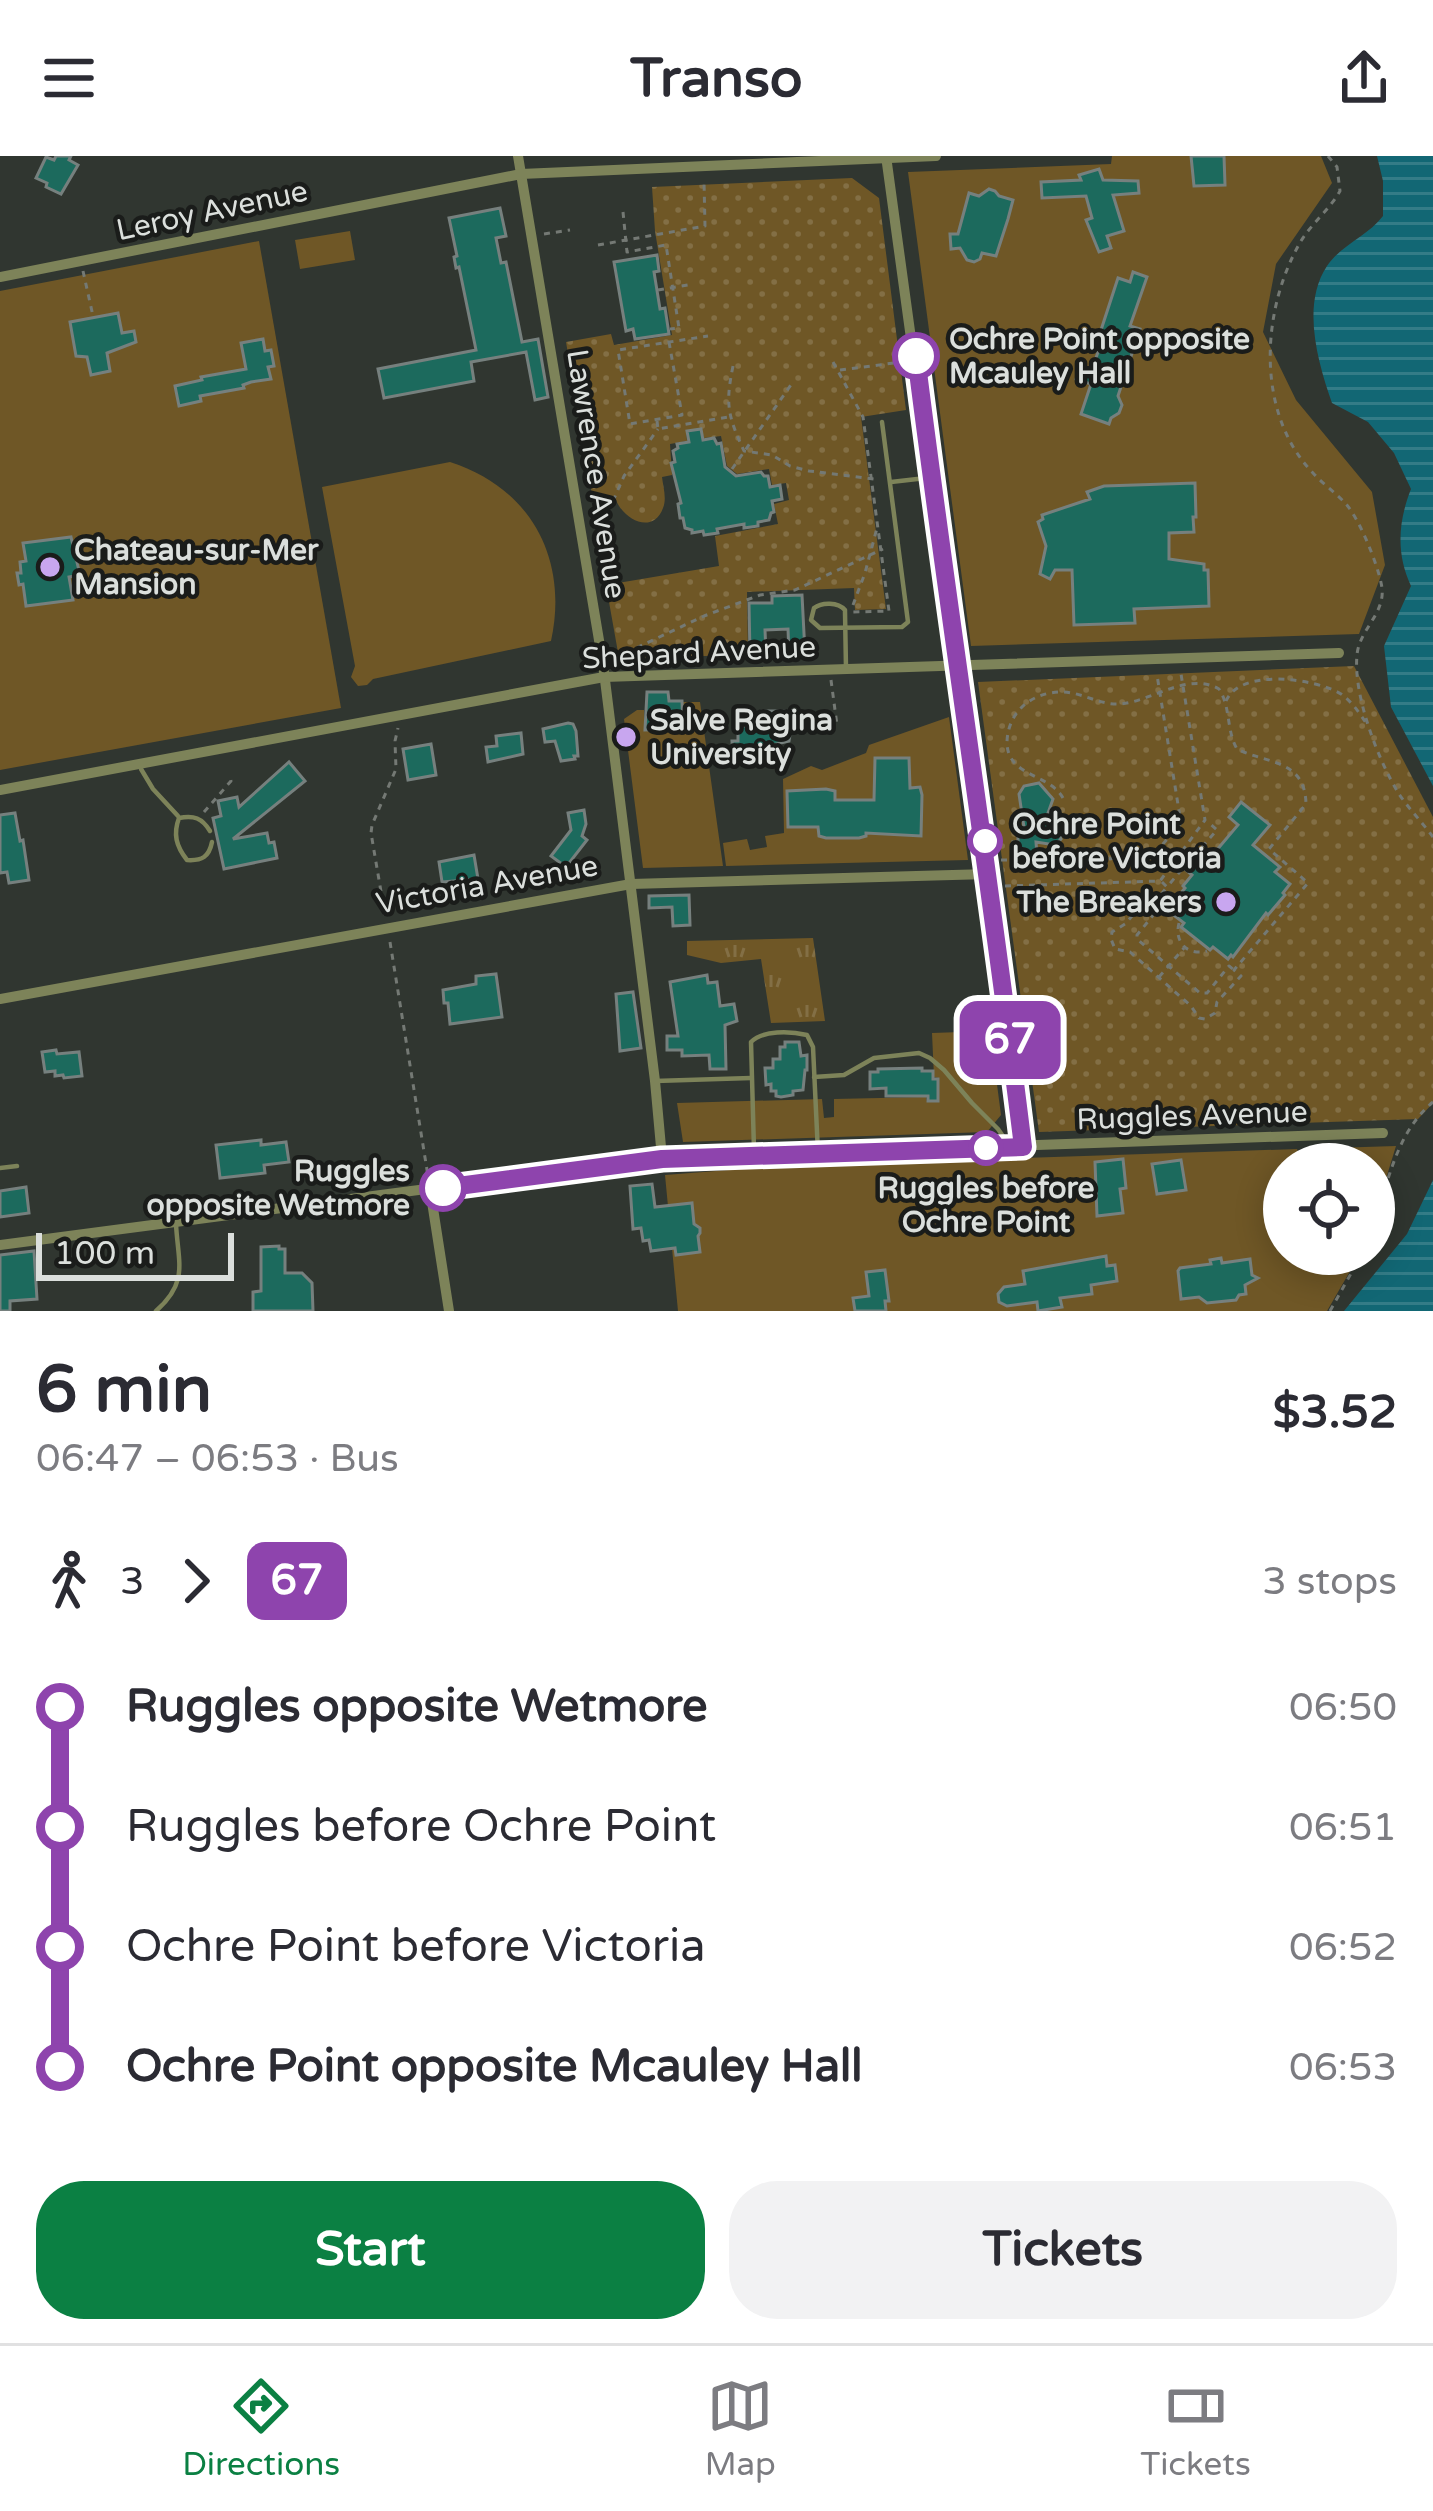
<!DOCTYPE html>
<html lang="en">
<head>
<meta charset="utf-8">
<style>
  body { margin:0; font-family:"Varela Round",sans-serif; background:#f2f2f3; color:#2b2b33; height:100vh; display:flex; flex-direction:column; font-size:45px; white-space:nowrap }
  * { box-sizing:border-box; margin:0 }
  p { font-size:39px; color:#7c7c81 }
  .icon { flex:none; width:66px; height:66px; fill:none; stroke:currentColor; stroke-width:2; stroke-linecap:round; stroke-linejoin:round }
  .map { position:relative; height:1155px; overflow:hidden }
  .details { display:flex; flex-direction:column; background:#fff; flex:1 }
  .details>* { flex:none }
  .badge { padding:0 24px; border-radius:18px; font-size:42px; line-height:78px }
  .buttons { position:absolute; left:1263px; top:987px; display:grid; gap:24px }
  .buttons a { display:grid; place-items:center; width:132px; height:132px; border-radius:50%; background:#fff; box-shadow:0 6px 30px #0003; font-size:60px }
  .scale { position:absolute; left:36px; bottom:30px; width:198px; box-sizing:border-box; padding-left:12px; border:6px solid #dbdfdc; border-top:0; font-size:33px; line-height:42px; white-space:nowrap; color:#dbdfdc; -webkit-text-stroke:9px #1a1c1a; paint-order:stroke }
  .map>.badge { position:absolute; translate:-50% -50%; box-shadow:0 0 0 6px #fff }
  .legs { display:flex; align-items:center; gap:18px; height:132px; padding:0 36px; font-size:39px }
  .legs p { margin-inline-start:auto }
  .headline { display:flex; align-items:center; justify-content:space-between; height:204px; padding:0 36px }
  h1 { font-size:66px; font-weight:700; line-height:90px }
  .cta { display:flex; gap:24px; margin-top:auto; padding:24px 36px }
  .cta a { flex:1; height:138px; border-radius:48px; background:#0b8043; color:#fff; font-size:48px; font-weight:700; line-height:138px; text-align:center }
  .cta a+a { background:#f2f2f3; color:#2b2b33 }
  ul { padding:0 36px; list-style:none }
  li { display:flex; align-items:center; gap:42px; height:120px; font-size:45px }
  li i { display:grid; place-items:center; width:18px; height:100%; margin:0 15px; background:currentColor }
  li i::after { content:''; width:30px; height:30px; margin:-15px; border:9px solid; border-radius:50%; background:#fff }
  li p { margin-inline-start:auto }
  li:first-child i { background:linear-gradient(#0000 50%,currentColor 0) }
  li:last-child i { background:linear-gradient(currentColor 50%,#0000 0) }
  header { display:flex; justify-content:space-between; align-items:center; height:156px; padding:0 36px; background:#fff; font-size:54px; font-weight:700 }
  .tab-bar { display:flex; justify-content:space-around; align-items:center; height:168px; border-top:3px solid #e1e1e2; background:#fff; font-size:33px; color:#7c7c81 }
  .tab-bar a { display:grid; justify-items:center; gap:6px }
  .tab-bar .on { color:#0b8043 }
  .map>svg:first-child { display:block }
  .grass { fill:url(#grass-tufts) }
  .park { fill:url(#park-dots) }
  .garden { fill:#6f5726 }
  .water { fill:url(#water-rules) }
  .building { fill:#1c6a5d; stroke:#76807e; stroke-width:3 }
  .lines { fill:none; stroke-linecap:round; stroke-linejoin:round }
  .path { stroke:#747974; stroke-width:3; stroke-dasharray:6 6; stroke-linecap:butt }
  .service { stroke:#7d8359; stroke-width:4.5 }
  .minor { stroke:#7d8359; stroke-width:10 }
  .line-1-casing { stroke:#fff; stroke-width:27 }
  .line-1 { stroke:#8e44ad; stroke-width:18 }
  .stop-1-dot { fill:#fff; stroke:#8e44ad; stroke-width:6 }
  .poi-dot { fill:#c8a6ef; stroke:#1a1c1a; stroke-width:4.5 }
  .labels { text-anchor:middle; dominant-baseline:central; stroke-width:9; stroke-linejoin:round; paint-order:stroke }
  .street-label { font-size:30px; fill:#dbdfdc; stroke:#1a1c1a }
  .stop-label { font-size:30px; font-weight:bold; fill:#dbdfdc; stroke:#1a1c1a; text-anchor:start }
  .poi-label { font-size:30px; font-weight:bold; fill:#dbdfdc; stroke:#1a1c1a; text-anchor:start }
</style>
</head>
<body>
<header><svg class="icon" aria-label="menu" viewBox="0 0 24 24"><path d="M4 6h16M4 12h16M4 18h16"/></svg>Transo<svg class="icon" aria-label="share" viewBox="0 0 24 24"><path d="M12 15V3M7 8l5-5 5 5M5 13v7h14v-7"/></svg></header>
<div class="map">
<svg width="1433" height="1155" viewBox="0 0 1433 1155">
  <defs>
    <pattern id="grass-tufts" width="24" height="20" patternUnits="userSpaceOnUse" patternTransform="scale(3)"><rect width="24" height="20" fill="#6f5726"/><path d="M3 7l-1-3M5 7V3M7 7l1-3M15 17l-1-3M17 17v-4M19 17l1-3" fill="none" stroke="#836f45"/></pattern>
    <pattern id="park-dots" width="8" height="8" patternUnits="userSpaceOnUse" patternTransform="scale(3)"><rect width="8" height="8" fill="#6f5726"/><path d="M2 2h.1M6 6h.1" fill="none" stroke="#836f45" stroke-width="1.8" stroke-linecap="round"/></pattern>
    <pattern id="water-rules" width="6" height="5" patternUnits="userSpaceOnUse" patternTransform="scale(3)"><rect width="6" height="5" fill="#126774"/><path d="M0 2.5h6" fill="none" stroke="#347c87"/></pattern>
  </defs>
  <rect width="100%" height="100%" fill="#303630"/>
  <path class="grass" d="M813,782L825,865L771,867L761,803L721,807L687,799V785Z"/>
  <g class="park">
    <path d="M852,22L879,42L906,254L861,261L886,453L855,454L854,432L747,436L748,499L619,502L606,429L719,410L715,380L778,368L774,348L789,344L786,327L772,329L769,313L737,318L727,310L721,280L704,282L701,272L686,275L687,285L670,288L672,319L662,321C663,330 667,343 663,352C653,379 624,364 616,344L593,345L566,186L611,178L614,189L672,179L655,75L652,31Z"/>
    <path d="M1354,510L1433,661V947L1418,963L1039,976L978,526Z"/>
  </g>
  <g class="garden">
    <path d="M1112,0H1321L1332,27L1276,108L1263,176L1296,244L1372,336L1385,409L1359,478L971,490L908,16L1111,8Z"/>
    <path d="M350,75L355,104L300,113L295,84Z"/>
    <path d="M259,85L341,552L0,614V135Z"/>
    <path d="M450,306C531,332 569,403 551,485L373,523L367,529L358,530L351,521L355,510L322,331Z"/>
    <path d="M683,546H700L723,710L643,712L624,563L637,554H644V575L683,574Z"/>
    <path d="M949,561L968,704L726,710L723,687L747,683L750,694L767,691L765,680L784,677L783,623L811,610L822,614L866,597L869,589Z"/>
    <path d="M990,875L1001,959L987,976L683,986L677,947L822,943L824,962L834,961V943L926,941L927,946H939V922L934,921L932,877Z"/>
    <path d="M1396,990L1374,1062V1008H1284V1098H1360L1327,1155H678L665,1019L780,1010L1297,993C1302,1008 1317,1006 1329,1001L1332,992Z"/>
  </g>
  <g class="water">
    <path d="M1377,0H1433V630L1391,551L1384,490L1411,430C1396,398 1398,366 1411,333L1394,297L1368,266L1332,247C1318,207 1301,149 1327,110C1341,89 1368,80 1383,60V25Z"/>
    <path d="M1433,1024V1155H1344L1407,1078Z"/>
  </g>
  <g class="building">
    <path d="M56,0H71L69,4L78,9L61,38L46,31L47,27L36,22L46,1L54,4Z"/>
    <path d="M1191,0H1224L1225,29L1194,30Z"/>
    <path d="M1099,13L1103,24L1138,25L1139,37L1113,39L1124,75L1107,80L1111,92L1099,96L1086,64L1092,62L1086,40L1042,42L1041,26L1081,24L1079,19Z"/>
    <path d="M989,33L995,35L999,40L1013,44L1008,63L996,100L982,97L980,103L974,106L967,104L960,92L951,93L950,78H958L969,37L979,40Z"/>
    <path d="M500,52L506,80L496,82L501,107L506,106L522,186L538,183L548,241L535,244L526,196L471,206L474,225L384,242L378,213L476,194L459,111L456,112L454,101L457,100L449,62Z"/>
    <path d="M657,99L659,115L654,116L660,153L665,152L669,178L635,183L633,173L626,175L614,106Z"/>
    <path d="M1133,116L1147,121L1130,170L1140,173L1118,240L1122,249L1119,257L1111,262L1109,268L1081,258L1091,228L1076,223L1079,213L1091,217L1099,193L1093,183L1096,176L1101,174L1118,122L1130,126Z"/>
    <path d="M118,157L122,177L134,175L136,186L107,197L110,215L91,219L87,201L76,200L70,166Z"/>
    <path d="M263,183L265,195L271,194L274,210L268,211L271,223L251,226L243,229L244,232L200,240L201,245L179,250L175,230L202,224L201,221L246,213L241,187Z"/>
    <path d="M701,273L703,284L714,282L717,288L721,287L725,311L736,320L761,316L764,320H768L770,331L780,329L782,343L772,345L774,356L771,357L769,364L758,366V370L744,372V368L717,373L718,377L704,379L703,375L692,377V374L685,372L683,362H680L678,348L681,347L671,307L675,306L673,295L678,292L677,288L689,286L687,275Z"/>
    <path d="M1195,327L1196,361H1193L1194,376L1169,377V403L1204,408V414H1208L1209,450L1134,453L1135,467L1074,469L1072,414H1055L1050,423L1040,418L1046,390L1038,366L1043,363L1042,359L1090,343L1087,336L1104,330Z"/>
    <path d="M71,381L80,419L69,421L73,444L26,450L23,428L19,429L17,417H21L20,406L26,405L23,387Z"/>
    <path d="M802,439L805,497L789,498L788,473L765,474L766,498L750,499L749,447H772V440Z"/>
    <path d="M647,536H668L669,545H682L683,573L645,574Z"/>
    <path d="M762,555H794L789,585L768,590L765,602L733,603L732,585H738V570H747V561H762Z"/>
    <path d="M568,567L573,568L576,575L578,600H574L575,603L561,605L555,585L545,586L543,573Z"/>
    <path d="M521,577L523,598L488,606L486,591L497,590L496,580Z"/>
    <path d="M431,588L436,619L408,624L403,593Z"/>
    <path d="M875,602H909L910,632L920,631L922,639L921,680L866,677V680L859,682H826L819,680L818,671H788L787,635L826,633L835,635V644H874Z"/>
    <path d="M289,606L305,625L233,683L267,677L269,687L274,686L277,702L224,713L213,662L221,660L218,645L237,641L239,651Z"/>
    <path d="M1039,627L1053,643L1048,657L1058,659L1063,673L1059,677L1061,683L1055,689L1036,686L1037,699L1014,700L1013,686H1018V678H1025L1019,638L1024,630Z"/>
    <path d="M1241,646L1270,669L1253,689L1280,711L1275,716L1290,728L1283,737L1285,739L1268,759L1266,757L1233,801L1231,799L1228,803L1213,791L1210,794L1181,771L1184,767L1167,754L1185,732L1183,730L1192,719L1180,709L1190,696L1202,706L1208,700L1210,702L1238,669L1229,661Z"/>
    <path d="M584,654L586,668L582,680L587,684L566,711L551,700L571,674L568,657Z"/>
    <path d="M15,657L20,685L23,684L29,724L9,727L7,716L0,717V659Z"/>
    <path d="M474,699L478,723L442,726L439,706Z"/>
    <path d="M689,739L690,769L673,770L672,751L649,752V740Z"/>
    <path d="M496,818L502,861L450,868L448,847H444L443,834L476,828V820Z"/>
    <path d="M707,819L708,827L717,826L720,850L734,848L737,865L725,869L726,913H710L709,899L682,900V894H667V880H678L670,826Z"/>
    <path d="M633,836L641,892L620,895L616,838Z"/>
    <path d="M785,886H799L801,900L807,899V914H805L803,934L793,935V939L781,941L776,940V935H771V928L766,929L765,912H773V903H780V891H785Z"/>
    <path d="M56,894L57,898L79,896L82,920L64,922L63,919L55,920V915L45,916L42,896Z"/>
    <path d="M922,912V915H933V923H938V945H928V940H886V932L870,933V916H878V913Z"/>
    <path d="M261,984V989L286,986L289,1006L264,1009L265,1017L220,1022L216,989Z"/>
    <path d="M1123,1003L1126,1032L1120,1033L1123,1057L1097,1060L1095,1006Z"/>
    <path d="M1181,1004L1186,1034L1157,1038L1152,1008Z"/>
    <path d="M652,1028L655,1051L692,1047L694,1068L700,1072V1077L698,1080L700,1096L676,1099L675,1092L651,1095L649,1084L643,1085L641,1072L633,1073L630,1030Z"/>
    <path d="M26,1031L29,1057L0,1061V1035Z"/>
    <path d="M279,1090V1093H285V1117H302L312,1127L313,1155H253V1136L261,1135V1091Z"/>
    <path d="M34,1095L37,1143L10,1145V1155H0V1099Z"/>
    <path d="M1106,1100L1107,1110L1115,1109L1117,1125L1091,1129L1092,1138L1060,1142L1062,1151L1038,1155L1037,1146L1007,1150L999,1146L998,1138L1004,1131L1025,1128L1023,1115Z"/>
    <path d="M1221,1102L1222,1107L1250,1103L1252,1119L1258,1122L1245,1129L1246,1138L1239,1139L1236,1144L1207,1147L1199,1141L1181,1143L1178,1115L1180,1112L1211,1108L1210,1104Z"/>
    <path d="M885,1114L889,1145H885L886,1155H855L853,1142L869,1140L866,1116Z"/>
  </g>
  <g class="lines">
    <g class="path">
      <path d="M1328,0L1337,11L1340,35C1330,53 1312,67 1301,85C1261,153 1255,257 1313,317C1323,328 1336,337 1346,348C1360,364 1379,411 1382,432C1385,458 1359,474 1357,499C1353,539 1378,604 1399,638C1409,653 1422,666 1433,681"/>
      <path d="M623,56L627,96L666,89L679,172L670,173"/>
      <path d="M544,78L570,74"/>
      <path d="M598,89L705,70L704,25"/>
      <path d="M83,115L93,160"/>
      <path d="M658,134L693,128"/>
      <path d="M669,186L682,259L630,268L618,194L708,180"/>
      <path d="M833,206L863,261L889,455L852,456"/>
      <path d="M733,210C725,249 728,260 744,295L772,299L790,310L809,315L874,323"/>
      <path d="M840,214L902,206"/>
      <path d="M657,265L658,273L728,261"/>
      <path d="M732,313L793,226"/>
      <path d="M613,345L624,320L658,273"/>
      <path d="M853,449L865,417L877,372"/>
      <path d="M615,502L704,460L760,439L795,434L883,393"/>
      <path d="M831,524L837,569"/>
      <path d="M1226,545C1240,512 1315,522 1341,538C1351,545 1359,556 1366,567"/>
      <path d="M1063,642C1049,617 1007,621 1007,586C1008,554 1034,535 1064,536C1083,537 1100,549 1119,548C1152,546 1187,515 1219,533C1231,551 1226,574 1237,593C1267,608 1305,603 1306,648L1269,693L1308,727L1234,814L1241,820L1217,846L1215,857L1205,863L1199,862L1191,850L1130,796L1115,793L1111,783L1112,776L1125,768L1148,742L1154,747L1167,731"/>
      <path d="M204,656L231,625L230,621"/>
      <path d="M1194,700L1217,674L1208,666"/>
      <path d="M1001,704L1151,702L1181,667L1157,519"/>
      <path d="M1162,726L1167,731L1183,712"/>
      <path d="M1005,730L1160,725L1205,664L1181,518"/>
      <path d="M1155,748L1159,752L1137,779V783L1200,837H1207L1229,810L1234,814"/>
      <path d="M385,759L371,677L372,669L396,613L395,585L398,572"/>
      <path d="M1179,767C1174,787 1188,800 1207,795"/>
      <path d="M390,786L428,1020"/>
      <path d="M1159,821L1184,792"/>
      <path d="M1374,1068C1389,1024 1396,977 1433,946"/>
      <path d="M1330,1155L1362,1098"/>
    </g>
    <g class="service">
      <path d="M891,326L926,322"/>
      <path d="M846,513L845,456V454C838,446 822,446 814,452L811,464L820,472L902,471L908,466L882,266"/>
      <path d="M141,613L153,633L178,660"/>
      <path d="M210,675C202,662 194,659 179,662C173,678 176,690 187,704C202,705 209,701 212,686"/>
      <path d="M814,921L844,919L874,902L919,897L930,902L944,914L972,947L998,973L1007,986"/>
      <path d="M655,925L751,922"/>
      <path d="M754,994L751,886C763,874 790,875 807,879L813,891L818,997"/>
      <path d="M0,1012L17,1010"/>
      <path d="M156,1155C189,1126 178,1107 176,1068"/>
    </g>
    <g class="minor">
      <path d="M518,0L603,508L655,925L662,1002"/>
      <path d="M886,0L956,511L989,715L1023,991"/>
      <path d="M0,121L521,18L936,0"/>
      <path d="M0,634L604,521L1339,497"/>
      <path d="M0,843L631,728L989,718"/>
      <path d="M430,1033L449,1155"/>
      <path d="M0,1089L662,1002L1383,977"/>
    </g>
  </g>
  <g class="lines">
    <defs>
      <path id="line-1" d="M443,1032L662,1003L1023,991C991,727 949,464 916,200"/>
    </defs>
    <use href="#line-1" class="line-1-casing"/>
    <use href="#line-1" class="line-1"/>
  </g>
  <g class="stop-1-dot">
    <circle cx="916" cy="200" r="21"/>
    <circle cx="985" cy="685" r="15"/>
    <circle cx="986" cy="992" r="15"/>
    <circle cx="443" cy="1032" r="21"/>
  </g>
  <g class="poi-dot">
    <circle cx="50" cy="411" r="12"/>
    <circle cx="626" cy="581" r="12"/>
    <circle cx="1226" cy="746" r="12"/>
  </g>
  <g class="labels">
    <g class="street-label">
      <text transform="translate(212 55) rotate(-12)">Leroy Avenue</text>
      <text transform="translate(596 318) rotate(81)">Lawrence Avenue</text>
      <text transform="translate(699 497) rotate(-3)">Shepard Avenue</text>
      <text transform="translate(487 729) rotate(-10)">Victoria Avenue</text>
      <text transform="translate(1192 960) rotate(-2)">Ruggles Avenue</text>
    </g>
    <g class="stop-label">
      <text x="949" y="183">Ochre Point opposite<tspan x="949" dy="34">Mcauley Hall</tspan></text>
      <text x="1012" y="668">Ochre Point<tspan x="1012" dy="34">before Victoria</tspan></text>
      <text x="410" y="1015" text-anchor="end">Ruggles<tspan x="410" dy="34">opposite Wetmore</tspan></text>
      <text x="986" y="1032" text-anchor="middle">Ruggles before<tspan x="986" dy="34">Ochre Point</tspan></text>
    </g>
    <g class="poi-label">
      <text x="74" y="394">Chateau-sur-Mer<tspan x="74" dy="34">Mansion</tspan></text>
      <text x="650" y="564">Salve Regina<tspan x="650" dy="34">University</tspan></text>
      <text x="1202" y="746" text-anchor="end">The Breakers</text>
    </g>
  </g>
</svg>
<div class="buttons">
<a><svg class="icon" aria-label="locate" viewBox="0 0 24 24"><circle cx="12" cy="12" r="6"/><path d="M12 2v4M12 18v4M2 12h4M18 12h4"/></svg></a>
</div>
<div class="scale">100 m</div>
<b class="badge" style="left:1010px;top:884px;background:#8e44ad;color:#fff">67</b>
</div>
<section class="details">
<div class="headline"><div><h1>6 min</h1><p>06:47 – 06:53 · Bus</p></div><b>$3.52</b></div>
<div class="legs"><svg class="icon" aria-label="walk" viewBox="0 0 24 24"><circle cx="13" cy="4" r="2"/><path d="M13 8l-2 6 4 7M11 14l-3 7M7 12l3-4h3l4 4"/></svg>3<svg class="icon" aria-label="forward" viewBox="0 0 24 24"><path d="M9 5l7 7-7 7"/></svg><b class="badge" style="background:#8e44ad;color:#fff">67</b><p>3 stops</p></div>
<ul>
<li><i style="color:#8e44ad"></i><b>Ruggles opposite Wetmore</b><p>06:50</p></li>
<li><i style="color:#8e44ad"></i><span>Ruggles before Ochre Point</span><p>06:51</p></li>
<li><i style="color:#8e44ad"></i><span>Ochre Point before Victoria</span><p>06:52</p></li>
<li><i style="color:#8e44ad"></i><b>Ochre Point opposite Mcauley Hall</b><p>06:53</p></li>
</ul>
<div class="cta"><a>Start</a><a>Tickets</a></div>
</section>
<nav class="tab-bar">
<a class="on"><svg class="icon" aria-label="directions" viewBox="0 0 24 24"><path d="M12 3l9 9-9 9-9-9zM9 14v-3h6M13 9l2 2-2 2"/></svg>Directions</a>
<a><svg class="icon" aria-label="map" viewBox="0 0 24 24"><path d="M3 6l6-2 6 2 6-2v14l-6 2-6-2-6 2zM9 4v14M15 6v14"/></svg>Map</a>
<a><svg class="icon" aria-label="tickets" viewBox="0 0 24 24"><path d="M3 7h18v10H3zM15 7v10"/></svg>Tickets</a>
</nav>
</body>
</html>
